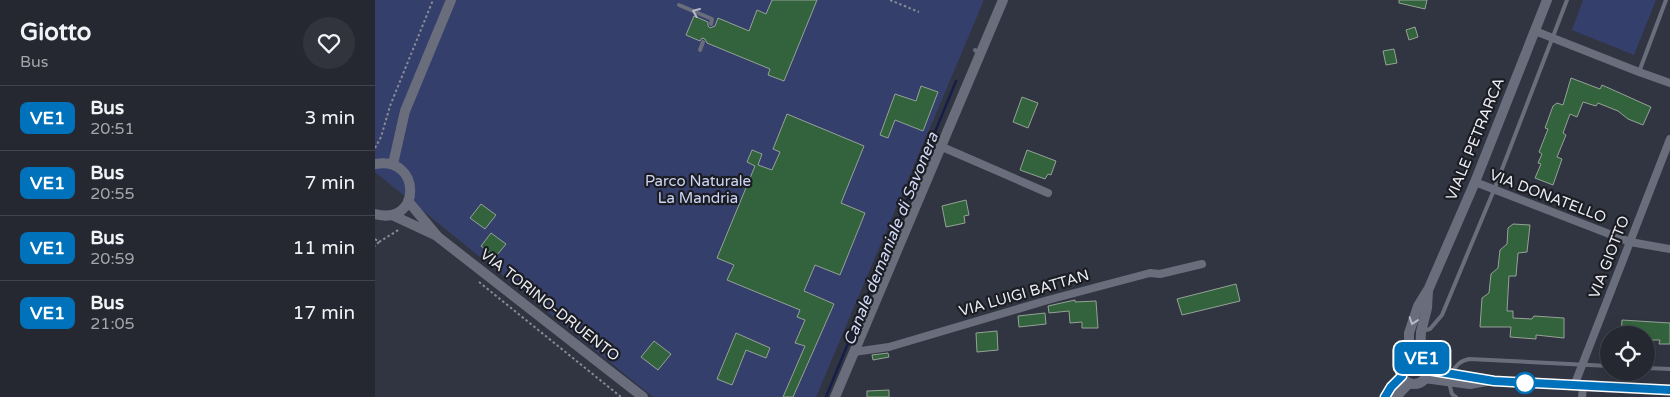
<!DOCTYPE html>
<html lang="it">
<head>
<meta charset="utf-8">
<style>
  body { margin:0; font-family:"Varela Round",sans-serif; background:#31343d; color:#f1f3f6; height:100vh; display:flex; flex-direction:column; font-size:19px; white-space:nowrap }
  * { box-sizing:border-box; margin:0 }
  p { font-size:16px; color:#a3a6ab }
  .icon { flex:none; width:28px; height:28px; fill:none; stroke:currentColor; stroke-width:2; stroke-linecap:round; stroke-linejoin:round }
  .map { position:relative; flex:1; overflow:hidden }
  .panel { display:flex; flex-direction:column; background:#252831; width:375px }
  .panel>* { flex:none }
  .badge { padding:0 10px; border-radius:8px; font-size:18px; line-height:32px }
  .tools { position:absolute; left:1225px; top:326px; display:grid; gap:10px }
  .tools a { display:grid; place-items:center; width:55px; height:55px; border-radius:50%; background:#252831; box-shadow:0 5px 20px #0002,0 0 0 1px #42444d; font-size:25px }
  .map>.badge { position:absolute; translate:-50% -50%; box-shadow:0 0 0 2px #fff }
  .round { display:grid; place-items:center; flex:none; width:52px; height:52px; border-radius:26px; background:#31343d }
  .head { display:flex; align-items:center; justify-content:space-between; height:85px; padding:0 20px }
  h1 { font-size:24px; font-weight:800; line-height:38px }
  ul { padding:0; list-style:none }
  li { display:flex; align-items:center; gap:15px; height:65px; padding:0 20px; border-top:1px solid #42444d }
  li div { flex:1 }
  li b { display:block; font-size:19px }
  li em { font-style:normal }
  li .badge { min-width:55px; font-weight:700; text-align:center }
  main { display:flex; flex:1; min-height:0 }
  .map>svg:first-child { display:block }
  .green { fill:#353f6b }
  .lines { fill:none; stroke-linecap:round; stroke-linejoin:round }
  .stream { stroke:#161d48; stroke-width:2.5 }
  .building { fill:#33633d; stroke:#95a297 }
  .path { stroke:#888b95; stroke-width:2; stroke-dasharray:2.5 2.5; stroke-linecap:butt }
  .service { stroke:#6a6e7c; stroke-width:4 }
  .minor { stroke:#6a6e7c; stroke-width:8 }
  .tertiary { stroke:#6a6e7c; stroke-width:10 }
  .oneway { stroke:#b7bac5 }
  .line-casing { stroke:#fff; stroke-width:11 }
  .line { stroke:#0072bc; stroke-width:8 }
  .stop-dot { fill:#fff; stroke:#0072bc; stroke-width:2.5 }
  .labels { text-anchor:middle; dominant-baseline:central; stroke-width:4.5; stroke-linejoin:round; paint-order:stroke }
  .street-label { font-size:15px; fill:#ebedf5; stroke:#1b1d22 }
  .park-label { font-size:15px; fill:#cdd6f6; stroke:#1b1d22 }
  .water-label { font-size:16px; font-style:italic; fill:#cfd8f8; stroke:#1b1d22 }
</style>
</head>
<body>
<main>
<section class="panel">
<div class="head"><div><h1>Giotto</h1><p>Bus</p></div><a class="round"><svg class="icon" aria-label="heart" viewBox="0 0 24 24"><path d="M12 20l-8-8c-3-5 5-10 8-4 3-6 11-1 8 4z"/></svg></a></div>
<ul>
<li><span class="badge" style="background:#0072bc;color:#fff">VE1</span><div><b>Bus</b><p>20:51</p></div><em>3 min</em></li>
<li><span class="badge" style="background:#0072bc;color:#fff">VE1</span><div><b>Bus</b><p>20:55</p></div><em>7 min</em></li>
<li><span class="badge" style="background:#0072bc;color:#fff">VE1</span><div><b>Bus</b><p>20:59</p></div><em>11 min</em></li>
<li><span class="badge" style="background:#0072bc;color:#fff">VE1</span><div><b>Bus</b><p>21:05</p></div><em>17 min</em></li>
</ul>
</section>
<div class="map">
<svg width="1295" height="397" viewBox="0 0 1295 397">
  <rect width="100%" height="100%" fill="#313541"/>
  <g class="green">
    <path d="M0,0H609L441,397H278L0,172Z"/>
    <path d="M1208,0H1281L1259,55L1197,30Z"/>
  </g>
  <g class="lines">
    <path class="stream" d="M451,397L581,81"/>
  </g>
  <g class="building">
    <path d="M397,0H442L409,81L393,75L395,69L332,43L330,39L327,38L325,41L311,35L319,16L333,22V26L335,28L340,26L343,18L374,31L382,10L391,14Z"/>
    <path d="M1024,0H1052L1050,9L1024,3Z"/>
    <path d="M1040,27L1043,37L1034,40L1031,30Z"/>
    <path d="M1019,49L1022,63L1011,65L1008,51Z"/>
    <path d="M1196,78L1225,89L1227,85L1276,107L1268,125L1253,119L1243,111L1223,103L1221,106L1208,102L1202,117L1195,114L1188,133L1191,135L1182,157L1187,159L1178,185L1160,178L1166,164L1163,163L1167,154L1164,152L1173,129L1170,128L1178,106L1182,103L1188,105Z"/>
    <path d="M546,86L563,92L548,131L520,120L513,138L505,135L520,94L541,101Z"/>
    <path d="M647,97L663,103L653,128L638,122Z"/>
    <path d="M412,114L489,146L466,203L490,213L465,275L440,265L429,291L459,304L418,397H408L430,346L420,343L430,320L422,317L425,310L352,280L359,265L342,258L380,166L372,162L377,150L387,154L383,165L397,170L405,152L398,149Z"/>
    <path d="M652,150L681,161L676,175L673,174L670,179L645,170Z"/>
    <path d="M591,200L594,215L589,216L590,223L571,227L567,206Z"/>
    <path d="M106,204L121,215L110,229L95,218Z"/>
    <path d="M1138,224L1155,225L1152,252L1143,253L1141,276H1134L1132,311H1138V318L1157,319L1159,316L1189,318V338L1161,335V339L1135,337L1136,327H1105L1107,298L1114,293L1116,274L1123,268L1125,250L1132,244L1133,228Z"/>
    <path d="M116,233L131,244L122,255L118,252L116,254L106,246Z"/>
    <path d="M861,284L865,301L807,315L802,299Z"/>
    <path d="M700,300V302L721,301L723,328H707V322L695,323L694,311L674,313L673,306Z"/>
    <path d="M670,313L671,324L644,327L643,316Z"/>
    <path d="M1247,320L1295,323V344H1284L1285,340H1271V335H1246Z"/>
    <path d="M622,331L623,350L602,352L601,333Z"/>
    <path d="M361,333L395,348L391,358L371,350L357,385L342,379Z"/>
    <path d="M279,341L296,354L283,370L266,357Z"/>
    <path d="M513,353L514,357L498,360L497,355Z"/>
    <path d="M514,390V397H492V391Z"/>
  </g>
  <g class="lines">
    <g class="path">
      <path d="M515,0L544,12"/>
      <path d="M0,148L6,137L15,106L58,0"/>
      <path d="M0,239L4,242L0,246"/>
      <path d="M4,242L25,229"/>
      <path d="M104,282L246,397"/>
    </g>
    <g class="service">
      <path d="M304,5L337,19L336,24"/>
      <path d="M325,50L328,42"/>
      <path d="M600,50L601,51"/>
      <path d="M1264,72L1291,0"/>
      <path d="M1047,331L1055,329L1067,315L1119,190L1192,0"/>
      <path d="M1271,368L1295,369"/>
      <path d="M1077,373C1081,365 1085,361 1094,359L1234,366"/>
      <path d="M1074,383L1077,394L1081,397"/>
    </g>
    <g class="minor">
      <path d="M1160,31L1264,72L1295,83"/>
      <path d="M565,146L673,193"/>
      <path d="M1100,182L1255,242L1295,249"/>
      <path d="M479,352L514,347L673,300L775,273L785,274L827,264"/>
      <path d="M1053,370L1119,381L1295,390"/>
      <path d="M1049,379L1095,385L1112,382"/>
      <path d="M1199,386L1295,139"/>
      <path d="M1207,397L1208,386"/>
    </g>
    <g class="tertiary">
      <path d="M0,164C47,155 47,227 0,214"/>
      <path d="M18,164L30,111L76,0"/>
      <path d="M33,201L63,237L268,397"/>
      <path d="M17,215L60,235"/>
      <circle cx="1039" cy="370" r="14"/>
      <path d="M1034,357V333L1043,306L1054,288L1100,182L1172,0"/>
      <path d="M1045,357L1046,332L1052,308L1053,291"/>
      <path d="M460,397L628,0"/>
      <path d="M1010,397L1017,387L1027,376"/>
      <path d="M1021,397L1034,383"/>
    </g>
  </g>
  <defs><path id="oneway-chevron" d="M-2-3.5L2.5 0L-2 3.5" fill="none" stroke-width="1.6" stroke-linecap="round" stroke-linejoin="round" transform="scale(1.25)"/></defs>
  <g class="oneway">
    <use href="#oneway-chevron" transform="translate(321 12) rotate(-157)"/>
    <use href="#oneway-chevron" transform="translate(1038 321) rotate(109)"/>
  </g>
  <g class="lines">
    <defs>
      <path id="line" d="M1010,397L1016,387L1027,376C1024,368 1026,362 1034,357C1044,357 1051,358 1053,370L1119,381L1295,390"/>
    </defs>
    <use href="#line" class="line-casing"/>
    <use href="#line" class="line"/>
  </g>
  <circle class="stop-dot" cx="1150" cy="383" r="10"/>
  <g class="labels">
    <g class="street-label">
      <text transform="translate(1100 139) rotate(-68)">VIALE PETRARCA</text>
      <text transform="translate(1173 196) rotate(21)">VIA DONATELLO</text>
      <text transform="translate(1234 257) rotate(-69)">VIA GIOTTO</text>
      <text transform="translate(649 293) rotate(-16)">VIA LUIGI BATTAN</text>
      <text transform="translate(175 305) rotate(38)">VIA TORINO-DRUENTO</text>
    </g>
    <g class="park-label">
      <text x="323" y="181">Parco Naturale<tspan x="323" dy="17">La Mandria</tspan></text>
    </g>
    <g class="water-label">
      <text transform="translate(516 239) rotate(-68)">Canale demaniale di Savonera</text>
    </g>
  </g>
</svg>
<div class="tools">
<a><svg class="icon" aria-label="locate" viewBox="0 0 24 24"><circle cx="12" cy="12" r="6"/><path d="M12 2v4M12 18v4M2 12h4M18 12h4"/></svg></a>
</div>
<b class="badge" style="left:1047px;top:358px;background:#0072bc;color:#fff">VE1</b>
</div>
</main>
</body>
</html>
